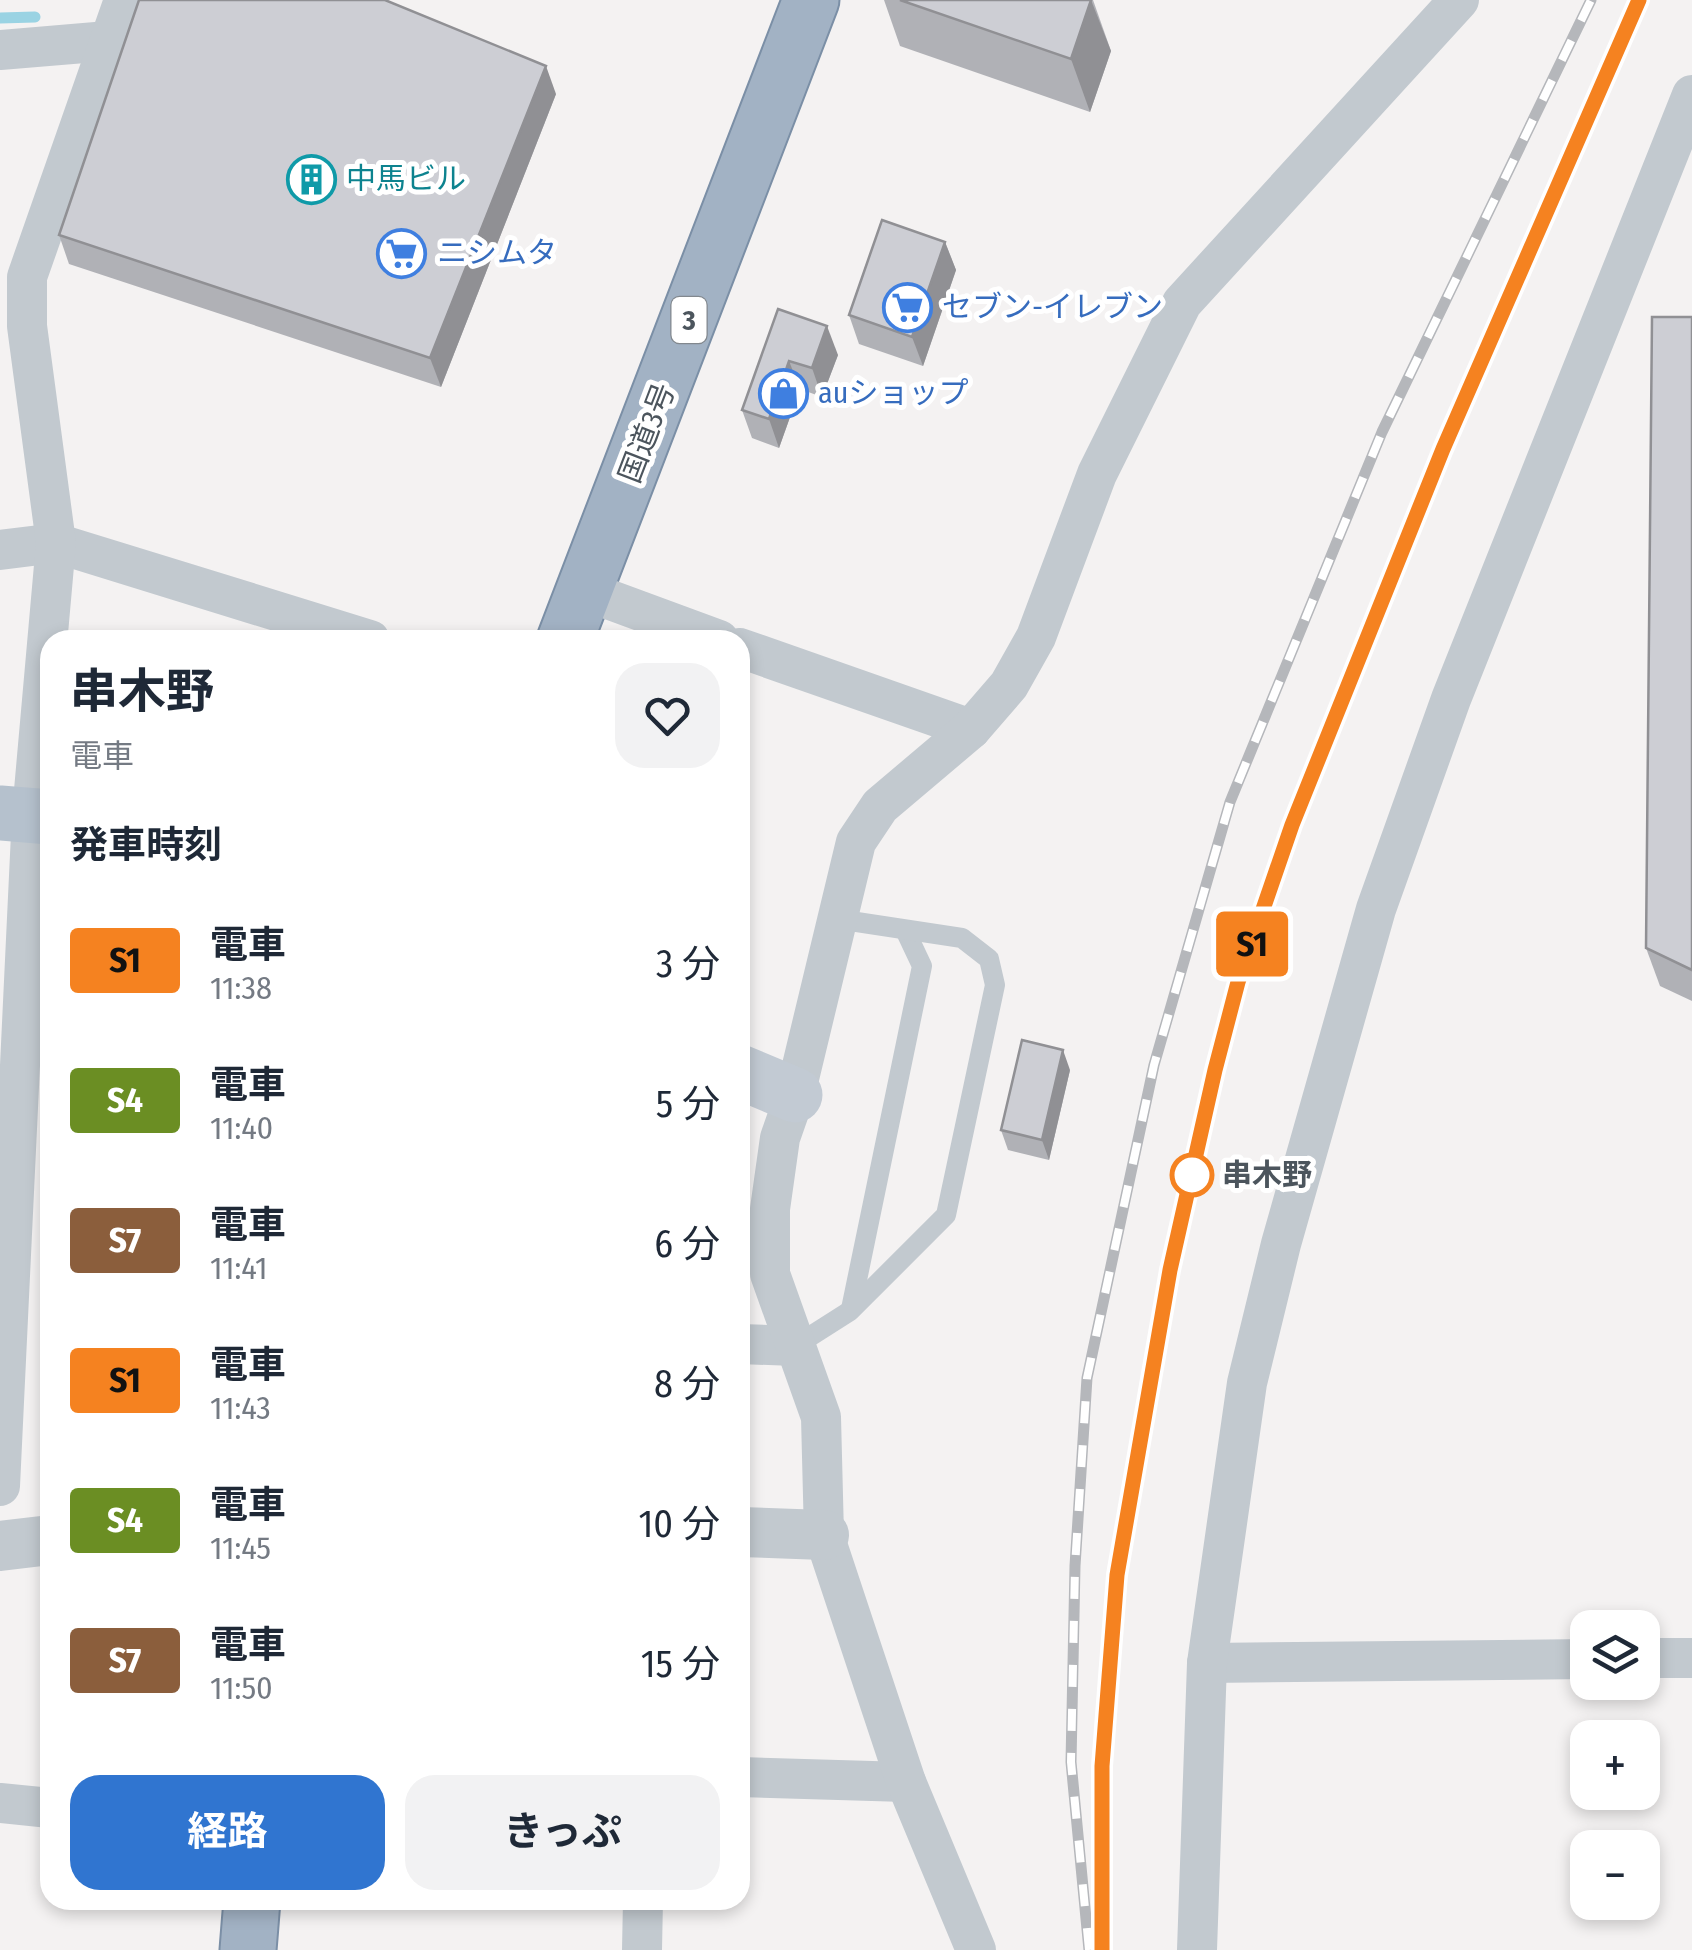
<!DOCTYPE html>
<html lang="ja">
<head>
<meta charset="utf-8">
<style>
  body { margin:0; font-family:"Fira Sans Condensed","Noto Sans JP",sans-serif; background:#f2f2f3; color:#1f2937; height:100vh; display:flex; flex-direction:column; font-size:38px; white-space:nowrap }
  * { box-sizing:border-box; margin:0 }
  p { font-size:32px; color:#747a83 }
  .icon { flex:none; width:55px; height:55px; fill:none; stroke:currentColor; stroke-width:2; stroke-linecap:round; stroke-linejoin:round }
  .map { position:relative; flex:1; overflow:hidden }
  .sheet { position:absolute; left:40px; top:630px; width:710px; height:1280px; display:flex; flex-direction:column; background:#fff; border-radius:30px; box-shadow:0 5px 15px #0003 }
  .sheet>* { flex:none }
  .badge { padding:0 20px; border-radius:8px; font-size:35px; line-height:65px }
  .fabs { position:absolute; left:1570px; top:1610px; display:grid; gap:20px }
  .fabs a { display:grid; place-items:center; width:90px; height:90px; border-radius:20px; background:#fff; box-shadow:0 5px 15px #0003; font-size:50px }
  .map>.badge { position:absolute; translate:-50% -50%; box-shadow:0 0 0 5px #fff }
  h2 { padding:0 30px; font-size:38px; line-height:90px }
  .round { display:grid; place-items:center; flex:none; width:105px; height:105px; border-radius:30px; background:#f2f2f3 }
  .head { display:flex; align-items:center; justify-content:space-between; height:170px; padding:0 30px }
  h1 { font-size:48px; font-weight:700; line-height:75px }
  .button { display:flex; gap:20px; margin-top:auto; padding:20px 30px }
  .button a { flex:1; height:115px; border-radius:30px; background:#3075d0; color:#fff; font-size:40px; font-weight:700; line-height:115px; text-align:center }
  .button a+a { background:#f2f2f3; color:#1f2937 }
  ul { padding:0; list-style:none }
  li { display:flex; align-items:center; gap:30px; height:140px; padding:0 30px }
  li div { flex:1 }
  li b { display:block; font-size:38px }
  li em { font-style:normal }
  li .badge { min-width:110px; font-weight:700; text-align:center }
  .map>svg:first-child { display:block }
  .lines { fill:none; stroke-linecap:round; stroke-linejoin:round }
  .stream { stroke:#9ad3e3; stroke-width:11 }
  .trunk-casing { stroke:#7b8fa6; stroke-width:59 }
  .service { stroke:#c2c9cf; stroke-width:20 }
  .minor { stroke:#c2c9cf; stroke-width:40 }
  .tertiary { stroke:#c2c9cf; stroke-width:50 }
  .secondary { stroke:#c2cad3; stroke-width:55 }
  .primary { stroke:#b5c1cd; stroke-width:55 }
  .trunk { stroke:#a2b2c4; stroke-width:55 }
  .rail-casing { stroke:#b5b7bb; stroke-width:11 }
  .rail { stroke:#fff; stroke-width:8; stroke-dasharray:22; stroke-linecap:butt }
  .wall { fill:#b0b1b6 }
  .shaded-wall { fill:#909094 }
  .building { fill:#cdced4; stroke:#909094; stroke-width:2.5 }
  .line-casing { stroke:#fff; stroke-width:22 }
  .line { stroke:#f58220; stroke-width:15 }
  .stop-dot { fill:#fff; stroke:#f58220; stroke-width:5 }
  .labels { text-anchor:middle; dominant-baseline:central; stroke-width:10; stroke-linejoin:round; paint-order:stroke }
  .shield { fill:#fff; stroke:#82888e; stroke-width:2.5 }
  .shield-label { font-size:28px; font-weight:bold; fill:#4c555d }
  .culture-label { font-size:30px; fill:#0d838f; stroke:#fff; text-anchor:start }
  .shop-label { font-size:30px; fill:#366cbe; stroke:#fff; text-anchor:start }
  .street-label { font-size:30px; fill:#4c555d; stroke:#fff }
  .stop-label { font-size:30px; font-weight:bold; fill:#4c555d; stroke:#fff; text-anchor:start }
</style>
</head>
<body>
<div class="map">
<svg width="1692" height="1950" viewBox="0 0 1692 1950">
  <rect width="100%" height="100%" fill="#f4f2f2"/>
  <g class="lines">
    <path class="stream" d="M0,18L35,17"/>
    <defs>
      <g id="trunk">
        <path d="M565,640L811,0"/>
        <path d="M248,1950L252,1900"/>
      </g>
    </defs>
    <use href="#trunk" class="trunk-casing"/>
    <g class="service">
      <path d="M851,1309L922,966L905,930"/>
      <path d="M795,1346L850,1311L946,1215L995,985L989,959L962,938L837,919"/>
    </g>
    <g class="minor">
      <path d="M0,50L108,41"/>
      <path d="M0,550L56,543L370,640"/>
      <path d="M586,591L719,640"/>
      <path d="M740,648L971,729"/>
      <path d="M740,1344L795,1346"/>
      <path d="M0,1486L32,813L56,543L27,326V277L124,0"/>
      <path d="M1642,1658H1692"/>
      <path d="M1207,1663L1588,1659"/>
      <path d="M740,1777L906,1782"/>
      <path d="M0,1803L50,1808"/>
      <path d="M642,1950L643,1900"/>
      <path d="M976,1950L906,1782L824,1535L821,1417L770,1274V1209L780,1138L795,1095L856,842L880,806L971,729L1009,685L1036,637L1097,474L1182,303L1459,0"/>
      <path d="M1197,1950L1207,1663L1247,1383L1281,1244L1376,909L1451,699L1692,95"/>
    </g>
    <g class="tertiary">
      <path d="M740,1532L824,1535"/>
      <path d="M0,1546L50,1540"/>
    </g>
    <path class="secondary" d="M740,1072L795,1095"/>
    <path class="primary" d="M0,813L50,817"/>
    <use href="#trunk" class="trunk"/>
    <defs>
      <g id="rail">
        <path d="M1089,1950L1071,1762L1075,1566L1087,1378L1154,1065L1230,802L1382,432L1591,0"/>
        <path d="M1102,1950V1766L1117,1575L1170,1270L1215,1070L1239,983L1292,825L1443,449L1639,0"/>
      </g>
    </defs>
    <use href="#rail" class="rail-casing"/>
    <use href="#rail" class="rail"/>
  </g>
  <g class="wall">
    <path d="M884,0H1093L1111,51L1090,112L900,46Z"/>
    <path d="M556,94L441,387L69,264L59,235Z"/>
    <path d="M945,242L956,270L923,366L859,344L849,315Z"/>
    <path d="M778,309L838,355L822,397L800,389L779,448L752,438L742,410Z"/>
    <path d="M1692,317V1001L1660,986L1646,948Z"/>
    <path d="M1070,1070L1049,1160L1008,1150L1001,1130Z"/>
  </g>
  <g class="shaded-wall">
    <path d="M1091,0L1111,51L1090,112L1071,59Z"/>
    <path d="M546,66L556,94L441,387L430,358Z"/>
    <path d="M945,242L956,270L923,366L912,337Z"/>
    <path d="M827,326L838,355L822,397L812,368Z"/>
    <path d="M789,361L800,389L779,448L769,419Z"/>
    <path d="M1063,1050L1070,1070L1049,1160L1042,1140Z"/>
  </g>
  <g class="building">
    <path d="M139,0H385L546,66L430,358L59,235Z"/>
    <path d="M900,0H1091L1071,59Z"/>
    <path d="M882,220L945,242L912,337L849,315Z"/>
    <path d="M778,309L827,326L812,368L789,361L769,419L742,410Z"/>
    <path d="M1652,317H1692V970L1646,948Z"/>
    <path d="M1022,1040L1063,1050L1042,1140L1001,1130Z"/>
  </g>
  <g class="lines">
    <defs>
      <path id="line" d="M1102,1950V1766L1117,1575L1170,1270L1215,1070L1238,982L1292,825L1443,449L1639,0"/>
    </defs>
    <use href="#line" class="line-casing"/>
    <use href="#line" class="line"/>
  </g>
  <defs>
    <symbol id="building-ring" viewBox="-11 -11 22 22"><circle r="9.5" fill="#fff" stroke="#0f9aa8" stroke-width="1.5"/><path d="M-4-6H4V6H1V3H-1V6H-4ZM-2.5-4.3h1.7v1.8h-1.7ZM.8-4.3h1.7v1.8H.8ZM-2.5-1h1.7V.8h-1.7ZM.8-1h1.7V.8H.8Z" fill="#0f9aa8"/></symbol>
    <symbol id="supermarket-ring" viewBox="-11 -11 22 22"><circle r="9.5" fill="#fff" stroke="#3f7fe0" stroke-width="1.5"/><path d="M-6-5.5h2.5l.6 2H6L4.5 2H-2.5L-4.4-4H-6ZM-1.5 3.2a1.3 1.3 0 1 0 .1 0ZM3 3.2a1.3 1.3 0 1 0 .1 0Z" fill="#3f7fe0"/></symbol>
    <symbol id="shop-ring" viewBox="-11 -11 22 22"><circle r="9.5" fill="#fff" stroke="#3f7fe0" stroke-width="1.5"/><path d="M-5-2.5h2.3a2.7 3.5 0 0 1 5.4 0H5L5.5 6h-11ZM-1.5-2.5h3a1.5 2.3 0 0 0-3 0Z" fill="#3f7fe0"/></symbol>
  </defs>
  <g fill-rule="evenodd">
    <use href="#building-ring" x="284" y="152" width="55" height="55"/>
    <use href="#supermarket-ring" x="374" y="226" width="55" height="55"/>
    <use href="#supermarket-ring" x="880" y="280" width="55" height="55"/>
    <use href="#shop-ring" x="756" y="366" width="55" height="55"/>
  </g>
  <circle class="stop-dot" cx="1192" cy="1175" r="20"/>
  <g class="labels">
    <rect class="shield" x="671.5" y="297" width="35" height="46" rx="8"/>
    <g class="shield-label">
      <text x="689" y="320">3</text>
    </g>
    <g class="culture-label">
      <text x="346" y="179">中馬ビル</text>
    </g>
    <g class="shop-label">
      <text x="437" y="253">ニシムタ</text>
      <text x="942" y="307">セブン-イレブン</text>
      <text x="818" y="393">auショップ</text>
    </g>
    <g class="street-label">
      <text transform="translate(647 433) rotate(-69)">国道3号</text>
    </g>
    <g class="stop-label">
      <text x="1222" y="1175">串木野</text>
    </g>
  </g>
</svg>
<div class="fabs">
<a><svg class="icon" aria-label="layers" viewBox="0 0 24 24"><path d="M12 4l9 5-9 5-9-5zM3 14l9 5 9-5"/></svg></a>
<a>+</a>
<a>−</a>
</div>
<b class="badge" style="left:1252px;top:944px;background:#f58220;color:#111">S1</b>
<section class="sheet">
<div class="head"><div><h1>串木野</h1><p>電車</p></div><a class="round"><svg class="icon" aria-label="heart" viewBox="0 0 24 24"><path d="M12 20l-8-8c-3-5 5-10 8-4 3-6 11-1 8 4z"/></svg></a></div>
<h2>発車時刻</h2>
<ul>
<li><span class="badge" style="background:#f58220;color:#111">S1</span><div><b>電車</b><p>11:38</p></div><em>3 分</em></li>
<li><span class="badge" style="background:#6b8e23;color:#fff">S4</span><div><b>電車</b><p>11:40</p></div><em>5 分</em></li>
<li><span class="badge" style="background:#8b5e3c;color:#fff">S7</span><div><b>電車</b><p>11:41</p></div><em>6 分</em></li>
<li><span class="badge" style="background:#f58220;color:#111">S1</span><div><b>電車</b><p>11:43</p></div><em>8 分</em></li>
<li><span class="badge" style="background:#6b8e23;color:#fff">S4</span><div><b>電車</b><p>11:45</p></div><em>10 分</em></li>
<li><span class="badge" style="background:#8b5e3c;color:#fff">S7</span><div><b>電車</b><p>11:50</p></div><em>15 分</em></li>
</ul>
<div class="button"><a>経路</a><a>きっぷ</a></div>
</section>
</div>
</body>
</html>
